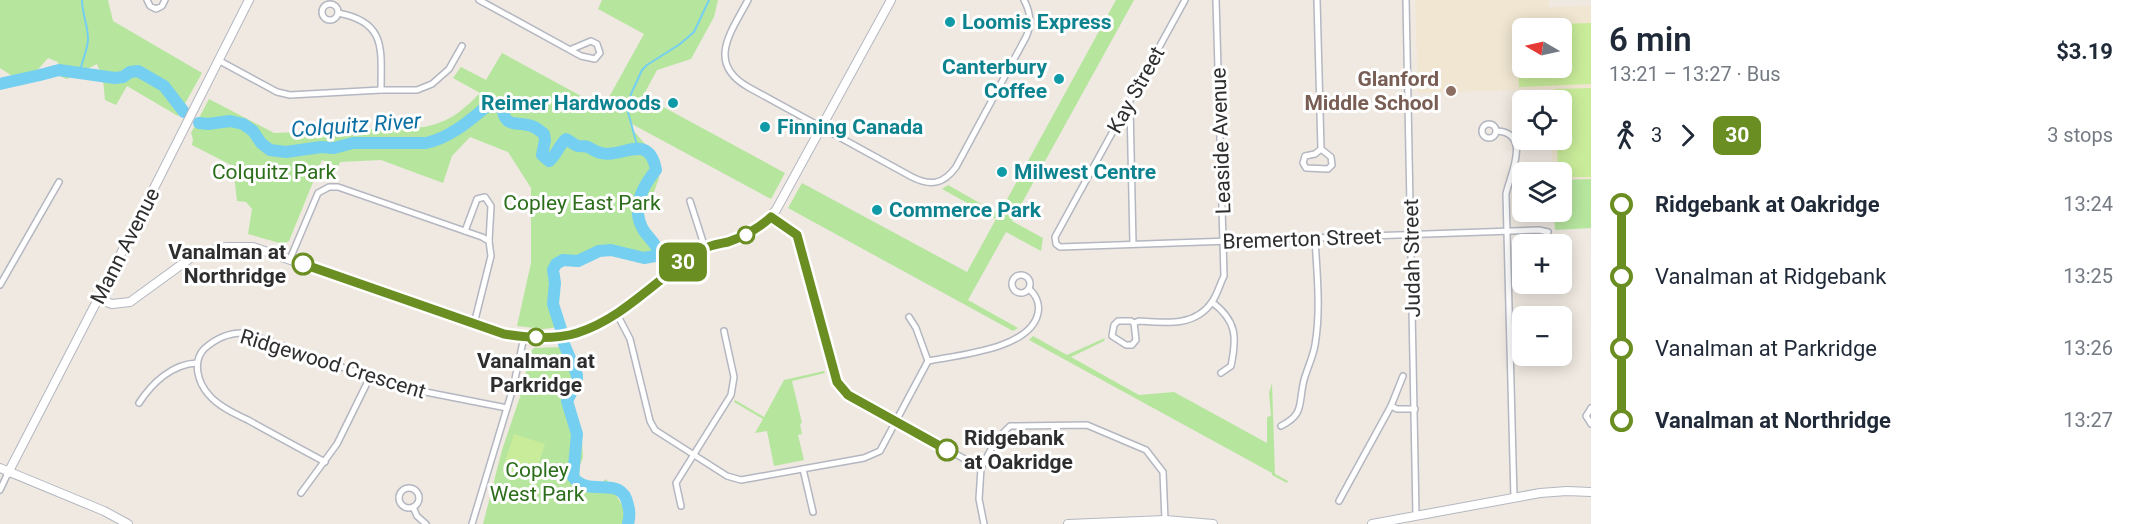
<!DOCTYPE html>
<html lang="en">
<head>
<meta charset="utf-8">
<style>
  body { margin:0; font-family:Roboto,sans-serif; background:#f2f2f3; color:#1f2937; height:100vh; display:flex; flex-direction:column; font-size:22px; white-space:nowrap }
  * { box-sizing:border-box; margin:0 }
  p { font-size:20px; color:#747a83 }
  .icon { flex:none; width:33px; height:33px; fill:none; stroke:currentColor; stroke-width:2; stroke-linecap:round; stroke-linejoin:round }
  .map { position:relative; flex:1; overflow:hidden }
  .panel { display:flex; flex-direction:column; background:#fff; width:540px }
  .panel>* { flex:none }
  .badge { padding:0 12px; border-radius:9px; font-size:21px; line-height:39px }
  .needle { width:39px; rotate:279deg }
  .tools { position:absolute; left:1512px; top:18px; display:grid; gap:12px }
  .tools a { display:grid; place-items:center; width:60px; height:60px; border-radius:9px; background:#fff; box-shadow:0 3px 15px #0003; font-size:30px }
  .map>.badge { position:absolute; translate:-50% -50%; box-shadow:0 0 0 3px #fff }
  .legs { display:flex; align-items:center; gap:9px; height:66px; padding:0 18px; font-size:20px }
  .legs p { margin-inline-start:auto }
  .head { display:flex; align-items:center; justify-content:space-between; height:102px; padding:0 18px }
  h1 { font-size:33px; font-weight:600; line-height:45px }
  ul { padding:0 18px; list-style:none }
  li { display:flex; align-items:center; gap:21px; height:72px; font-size:22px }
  li i { display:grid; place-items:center; width:9px; height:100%; margin:0 8px; background:currentColor }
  li i::after { content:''; width:15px; height:15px; margin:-8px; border:4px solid; border-radius:50%; background:#fff }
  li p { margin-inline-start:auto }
  li:first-child i { background:linear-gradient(#0000 50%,currentColor 0) }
  li:last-child i { background:linear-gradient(currentColor 50%,#0000 0) }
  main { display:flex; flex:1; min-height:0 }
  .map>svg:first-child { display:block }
  .education { fill:#f0e6d1; fill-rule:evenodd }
  .green { fill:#b6e59e }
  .pitch { fill:#c9ec9a; fill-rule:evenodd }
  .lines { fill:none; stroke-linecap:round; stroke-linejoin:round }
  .stream { stroke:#75cff0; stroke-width:2 }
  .river { stroke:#75cff0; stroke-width:12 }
  .street-casing { stroke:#b4b7c1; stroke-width:8 }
  .secondary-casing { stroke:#b4b7c1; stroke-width:10 }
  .street { stroke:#fff; stroke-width:5 }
  .secondary { stroke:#fff; stroke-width:8 }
  .line-1-casing { stroke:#fff; stroke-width:14 }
  .line-1 { stroke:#6b8e23; stroke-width:9 }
  .culture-dot { fill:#0f9aa8; stroke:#fff; stroke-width:2 }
  .education-dot { fill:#8d6e63; stroke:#fff; stroke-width:2 }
  .stop-1-dot { fill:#fff; stroke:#6b8e23; stroke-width:3 }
  .labels { text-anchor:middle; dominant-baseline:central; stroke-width:6; stroke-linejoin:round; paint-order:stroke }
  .culture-label { font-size:21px; font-weight:bold; fill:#0d838f; stroke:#fff; text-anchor:start }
  .education-label { font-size:21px; font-weight:bold; fill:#785e54; stroke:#fff; text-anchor:end }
  .street-label { font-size:21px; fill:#2e2e2e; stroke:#fff }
  .park-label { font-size:21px; fill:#2c6e1b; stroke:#fff }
  .stop-label { font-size:21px; font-weight:bold; fill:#2e2e2e; stroke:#fff; text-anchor:end }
  .water-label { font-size:22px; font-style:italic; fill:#0d6fa3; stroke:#fff }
</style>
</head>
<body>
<main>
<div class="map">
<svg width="1591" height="524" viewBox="0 0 1591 524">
  <rect width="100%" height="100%" fill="#efe9e1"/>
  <path class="education" d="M1415,0H1549V7L1591,6V179L1562,180V172H1553L1552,140H1562V100H1551V89L1418,93ZM1522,28H1562V68H1522Z"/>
  <g class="green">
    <path d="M0,0H108L113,21L202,73L178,116L127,86L116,105L105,100L103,79L97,64L67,79L59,76L58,62L48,58L35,73L18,80L0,68Z"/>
    <path d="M602,0H718L714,17L691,59L657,70L643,96L785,173L771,199L630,123L632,129L659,160V178L651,200L641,211C645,234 665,240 646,257L635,255L619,249L603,248L589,252L581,258L565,259L560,262L558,270V282L554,298L564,326L544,329L517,326L531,263V188L508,152L470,137L452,156L443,183L381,160L340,162L338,167L322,160L289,241L283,244L248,234L252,209L246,202L237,201L233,166L192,145L193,139L191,133L209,99L274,133L424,127C450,122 462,111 480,93L453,78L461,67L486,80L502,53L603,108L644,34L598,9Z"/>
    <path d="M1116,0H1134L1012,221L1043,238L1041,251L1006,232L968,300L1018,328L1013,331L788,208L802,183L967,272L996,219L942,189L948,185L999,214Z"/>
    <path d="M1591,179V228L1555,230L1554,212H1562V180Z"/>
    <path d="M1033,336L1067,355L1105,338L1104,341L1071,357L1139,395L1174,392L1267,443V417L1271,416L1269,393L1272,383L1275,474L1288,481L1287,483L1272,475V473L1029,340Z"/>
    <path d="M562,347L564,363L575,377C575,387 566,392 565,400L574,414L582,441L583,457L579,468L580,481L584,484L598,486L606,479L634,524H483L502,450L522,391L531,351L534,348Z"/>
    <path d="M824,371L825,373L792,381L802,423L800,424L802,434L798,435L804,460L774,466L767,431L755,433L763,419L734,402L735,400L764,417L784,380Z"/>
  </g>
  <g class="pitch">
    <path d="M1591,23V84L1519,87L1517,25ZM1522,28H1562V68H1522Z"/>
    <path d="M1591,88V177H1562V172H1558L1557,140H1562V100H1556L1555,89Z"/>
    <path d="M514,434L545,444L534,478L503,468Z"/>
  </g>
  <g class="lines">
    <g class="stream">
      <path d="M80,73C81,62 88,50 88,39C88,25 82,14 82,0"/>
      <path d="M638,149L628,112L631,94L642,70L647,65L680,44L694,32L709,0"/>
    </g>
    <g class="river">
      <path d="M0,84L40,75L59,70L115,78L123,77L130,72L138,71L164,86L184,112"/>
      <path d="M199,123L208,124L230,121L243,124L253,131L261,143L270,150L286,152L321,147L334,148L353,143H426C450,138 469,121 487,106C511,106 498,113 508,121C513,125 525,123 531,126C536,127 540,131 544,134L545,140L542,155L549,161C556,156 559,145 566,139C570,141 574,145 578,146C582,146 585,146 588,147C592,149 596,152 601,153C621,159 649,131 656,170C642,187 630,209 644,231C648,237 654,242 658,250L655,256L644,258L611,250L599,251L578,261L563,260L556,264L553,270L555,283L553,304L561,329"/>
      <path d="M564,344L577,375V381L567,401L577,434L573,477C589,499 622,473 628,505C630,512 630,517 628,524"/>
    </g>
    <defs>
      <g id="street">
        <path d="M147,0L150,6L156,9L162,6L165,0"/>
        <path d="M479,0L581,56L595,59L600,53L597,44L591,41L572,49"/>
        <path d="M748,0C731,32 706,63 748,87L912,177C930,186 943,185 956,167L1026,37C1032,24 1031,13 1024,0"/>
        <path d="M1185,0L1055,237L1056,244L1060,247L1539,230L1548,232"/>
        <path d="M1317,0L1321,149L1315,154L1305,156L1303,163L1306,168L1328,169L1332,165L1331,157L1321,149"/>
        <path d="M1406,0L1416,515"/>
        <circle cx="330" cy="12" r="8"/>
        <path d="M338,13C387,22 381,50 381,90"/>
        <path d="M218,60L277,92L290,95L381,90H417L432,84L449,69L462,46"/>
        <path d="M1130,105L1133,244"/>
        <circle cx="1489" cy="131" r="7"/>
        <path d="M1497,131C1532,133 1510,175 1506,194L1514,498"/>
        <path d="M690,201L705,248"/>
        <path d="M771,217L797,235L837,383L848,395L981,468L979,499L984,524"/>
        <path d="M465,231L477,199L485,197L491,206L489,241"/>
        <path d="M290,259L318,193L329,187H338L482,237L489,241L491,256L474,324"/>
        <circle cx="1021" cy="284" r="9"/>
        <path d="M0,285L59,182"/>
        <path d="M1212,302C1237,321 1237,337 1231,366L1221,373"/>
        <path d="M617,314L630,339L650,421L655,430L727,476L741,480L864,458L880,451L928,361"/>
        <path d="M909,317L916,328L928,361"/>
        <path d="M1118,321H1131L1134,323L1136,340L1132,345H1126L1112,336L1114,325Z"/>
        <path d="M1134,323L1139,321C1165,323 1195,327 1212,302C1217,295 1220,284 1224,276L1216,0"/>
        <path d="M928,361C958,355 1031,349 1038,313C1040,304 1036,295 1029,289"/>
        <path d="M139,403C152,383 172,364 197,363"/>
        <path d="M1391,406L1397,409H1415"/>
        <path d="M1591,408L1586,416L1591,424"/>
        <path d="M1281,426C1305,414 1298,404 1304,380C1307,369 1313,357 1315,345C1321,310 1317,274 1315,239"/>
        <path d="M325,462C299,448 273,434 248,420C235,414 218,406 209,395C198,383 192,362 204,349C216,338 230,332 246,333L395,386L507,408"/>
        <path d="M981,468L996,440L1010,426L1087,425L1146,450L1163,472L1165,520"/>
        <path d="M803,469L813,512"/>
        <circle cx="409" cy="498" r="10"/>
        <path d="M0,490L8,473"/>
        <path d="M301,493L337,444L370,377"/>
        <path d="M1339,501L1391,406L1403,376"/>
        <path d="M681,506L676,483L731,395L734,377L724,331"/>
        <path d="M413,507L417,516L426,524"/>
        <path d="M472,524L513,388L524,337"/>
      </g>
      <g id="secondary">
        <path d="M98,299L112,304L130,302L196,254L226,247H253L504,334L524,337H554L578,333L617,314L668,272L705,248L747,235L759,228L776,210L891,0"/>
        <path d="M0,468L104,511L128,524"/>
        <path d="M8,473L98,299L249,0"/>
        <path d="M1068,524L1165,520L1213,524"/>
        <path d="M1372,524L1540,493L1567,491L1591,492"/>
      </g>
    </defs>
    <use href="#street" class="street-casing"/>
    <use href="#secondary" class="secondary-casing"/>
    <use href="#street" class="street"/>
    <use href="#secondary" class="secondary"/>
  </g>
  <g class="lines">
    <defs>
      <path id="line-1" d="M303,264L504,334C528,338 554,340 577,333C625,318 660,275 702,250C709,245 719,244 728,242C745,236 758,229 771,217L797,235L837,382L848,395L947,450"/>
    </defs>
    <use href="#line-1" class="line-1-casing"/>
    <use href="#line-1" class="line-1"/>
  </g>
  <g class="culture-dot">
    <circle cx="950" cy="22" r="6"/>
    <circle cx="1059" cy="79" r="6"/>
    <circle cx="673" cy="103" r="6"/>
    <circle cx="765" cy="127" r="6"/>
    <circle cx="1002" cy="172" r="6"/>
    <circle cx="877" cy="210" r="6"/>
  </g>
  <circle class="education-dot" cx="1451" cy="91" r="6"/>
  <g class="stop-1-dot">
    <circle cx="746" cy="235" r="8"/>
    <circle cx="303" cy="264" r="10"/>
    <circle cx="536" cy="337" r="8"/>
    <circle cx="947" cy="450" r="10"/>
  </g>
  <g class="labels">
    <g class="culture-label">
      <text x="962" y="22">Loomis Express</text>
      <text x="1047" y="67" text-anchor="end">Canterbury<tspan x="1047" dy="24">Coffee</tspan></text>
      <text x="661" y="103" text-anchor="end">Reimer Hardwoods</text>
      <text x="777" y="127">Finning Canada</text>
      <text x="1014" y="172">Milwest Centre</text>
      <text x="889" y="210">Commerce Park</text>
    </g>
    <g class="education-label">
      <text x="1439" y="79">Glanford<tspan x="1439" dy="24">Middle School</tspan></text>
    </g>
    <g class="street-label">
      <text transform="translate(1136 90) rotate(-61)">Kay Street</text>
      <text transform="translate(1221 141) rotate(-92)">Leaside Avenue</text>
      <text transform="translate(1302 239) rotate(-2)">Bremerton Street</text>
      <text transform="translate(125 246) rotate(-63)">Mann Avenue</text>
      <text transform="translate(1412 258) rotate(-91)">Judah Street</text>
      <text transform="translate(333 364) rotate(17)">Ridgewood Crescent</text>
    </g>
    <g class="park-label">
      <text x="274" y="172">Colquitz Park</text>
      <text x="582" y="203">Copley East Park</text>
      <text x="537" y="470">Copley<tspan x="537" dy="24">West Park</tspan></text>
    </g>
    <g class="stop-label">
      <text x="286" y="252">Vanalman at<tspan x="286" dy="24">Northridge</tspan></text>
      <text x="536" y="361" text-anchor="middle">Vanalman at<tspan x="536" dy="24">Parkridge</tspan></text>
      <text x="964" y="438" text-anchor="start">Ridgebank<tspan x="964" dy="24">at Oakridge</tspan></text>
    </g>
    <g class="water-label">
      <text transform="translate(356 125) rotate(-4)">Colquitz River</text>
    </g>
  </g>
</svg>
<div class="tools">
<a><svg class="needle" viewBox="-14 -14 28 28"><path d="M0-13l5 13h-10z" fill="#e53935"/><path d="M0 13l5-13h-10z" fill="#747a83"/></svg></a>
<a><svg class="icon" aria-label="locate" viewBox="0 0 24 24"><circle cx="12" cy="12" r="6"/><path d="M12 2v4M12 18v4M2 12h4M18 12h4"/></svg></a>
<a><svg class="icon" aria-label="layers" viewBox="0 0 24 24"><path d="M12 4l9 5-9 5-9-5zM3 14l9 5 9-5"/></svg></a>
<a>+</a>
<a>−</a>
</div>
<b class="badge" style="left:683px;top:262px;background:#6b8e23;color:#fff">30</b>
</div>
<section class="panel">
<div class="head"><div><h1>6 min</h1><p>13:21 – 13:27 · Bus</p></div><b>$3.19</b></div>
<div class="legs"><svg class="icon" aria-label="walk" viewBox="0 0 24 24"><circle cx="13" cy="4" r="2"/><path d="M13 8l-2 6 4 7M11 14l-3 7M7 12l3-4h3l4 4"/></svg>3<svg class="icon" aria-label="forward" viewBox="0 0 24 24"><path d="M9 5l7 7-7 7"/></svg><b class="badge" style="background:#6b8e23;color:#fff">30</b><p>3 stops</p></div>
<ul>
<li><i style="color:#6b8e23"></i><b>Ridgebank at Oakridge</b><p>13:24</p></li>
<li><i style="color:#6b8e23"></i><span>Vanalman at Ridgebank</span><p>13:25</p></li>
<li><i style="color:#6b8e23"></i><span>Vanalman at Parkridge</span><p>13:26</p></li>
<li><i style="color:#6b8e23"></i><b>Vanalman at Northridge</b><p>13:27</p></li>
</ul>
</section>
</main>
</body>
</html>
